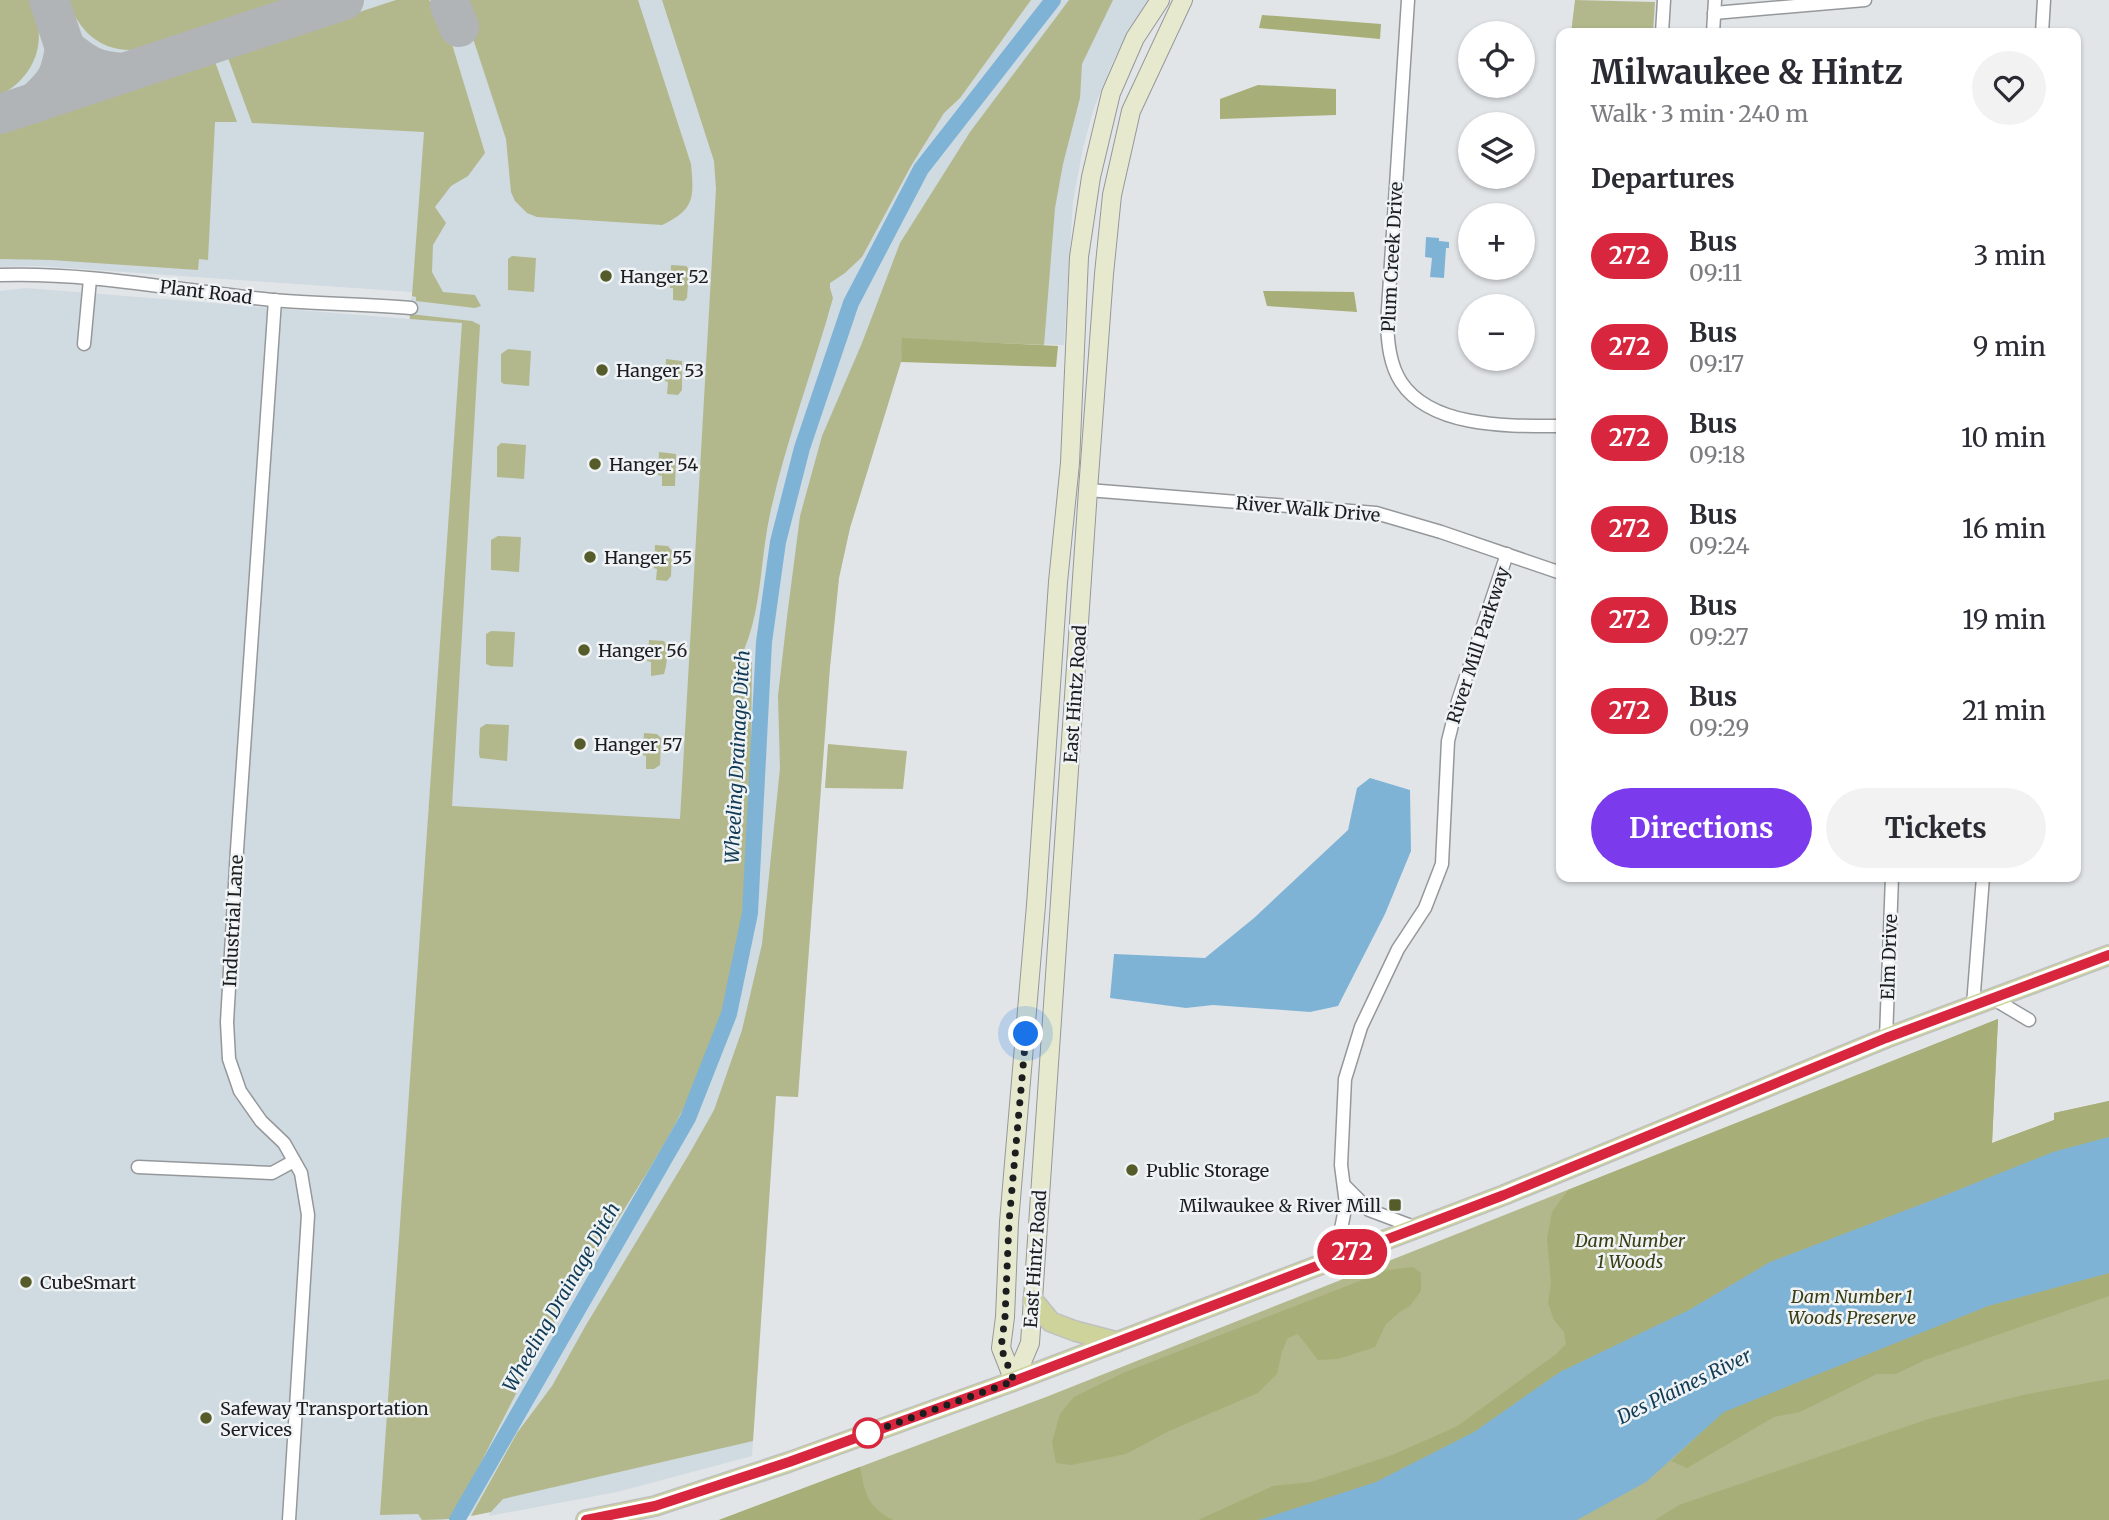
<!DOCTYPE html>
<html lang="en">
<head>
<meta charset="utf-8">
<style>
  body { margin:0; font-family:Merriweather,serif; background:#f2f2f3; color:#2b2b33; height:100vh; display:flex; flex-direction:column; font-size:26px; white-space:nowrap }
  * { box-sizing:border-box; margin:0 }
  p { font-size:23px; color:#7c7c81 }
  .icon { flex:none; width:38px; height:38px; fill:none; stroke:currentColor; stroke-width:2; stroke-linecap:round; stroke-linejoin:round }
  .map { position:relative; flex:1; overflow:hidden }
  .side { position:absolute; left:1556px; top:28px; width:525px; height:854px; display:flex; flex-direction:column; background:#fff; border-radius:14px; box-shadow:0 2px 5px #0004 }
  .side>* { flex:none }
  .badge { padding:0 14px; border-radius:23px; font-size:24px; line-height:46px }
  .fabs { position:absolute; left:1458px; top:21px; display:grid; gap:14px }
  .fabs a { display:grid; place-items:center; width:77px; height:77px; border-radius:50%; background:#fff; box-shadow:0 2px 5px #0004; font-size:35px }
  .you { position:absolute; width:35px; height:35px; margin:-18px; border:5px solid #fff; border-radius:50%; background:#1a73e8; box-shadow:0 0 0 10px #1a73e833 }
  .map>.badge { position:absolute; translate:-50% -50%; box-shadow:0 0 0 4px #fff }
  h2 { padding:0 35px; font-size:26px; line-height:63px }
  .round { display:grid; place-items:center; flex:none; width:74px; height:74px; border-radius:37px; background:#f2f2f3 }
  .overview { display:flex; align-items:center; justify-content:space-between; height:119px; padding:0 35px }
  h1 { font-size:33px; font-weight:700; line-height:52px }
  .action { display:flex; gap:14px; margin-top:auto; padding:14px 35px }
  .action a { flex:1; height:80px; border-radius:42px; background:#7c3aed; color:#fff; font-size:28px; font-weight:700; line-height:80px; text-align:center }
  .action a+a { background:#f2f2f3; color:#2b2b33 }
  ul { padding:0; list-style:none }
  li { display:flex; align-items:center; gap:21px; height:91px; padding:0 35px }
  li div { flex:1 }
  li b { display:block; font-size:26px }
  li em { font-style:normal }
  li .badge { min-width:77px; font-weight:700; text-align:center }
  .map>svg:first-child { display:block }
  .built { fill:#d0dae1 }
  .green { fill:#b2b88c }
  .forest { fill:#a7ae77 }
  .water { fill:#7eb3d6 }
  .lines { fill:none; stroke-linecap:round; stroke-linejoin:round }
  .canal { stroke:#7eb3d6; stroke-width:16 }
  .taxiway { stroke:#b1b4b6; stroke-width:40 }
  .minor-casing { stroke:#95989a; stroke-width:15 }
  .secondary-casing { stroke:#95989a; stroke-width:20 }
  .primary-casing { stroke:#bfc0c0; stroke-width:22 }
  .minor { stroke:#fff; stroke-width:12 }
  .secondary { stroke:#e6e9cd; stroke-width:18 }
  .primary { stroke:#cdd39b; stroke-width:19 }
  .line-casing { stroke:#fff; stroke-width:16 }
  .line { stroke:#d7263d; stroke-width:10 }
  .walk { stroke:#1c1d1e; stroke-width:7; stroke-dasharray:0 12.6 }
  .poi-dot { fill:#555b29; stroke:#eff3f5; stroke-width:2.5 }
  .stop-dot { fill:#fff; stroke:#d7263d; stroke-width:3.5 }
  .labels { text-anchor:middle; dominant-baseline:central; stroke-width:5; stroke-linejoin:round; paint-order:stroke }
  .street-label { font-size:18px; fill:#1c1d1e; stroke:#eff3f5 }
  .poi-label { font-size:18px; fill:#1c1d1e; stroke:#eff3f5; text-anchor:start }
  .park-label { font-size:18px; font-style:italic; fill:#3a3e13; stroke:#eff3f5 }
  .water-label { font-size:19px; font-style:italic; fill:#113b54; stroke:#eff3f5 }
</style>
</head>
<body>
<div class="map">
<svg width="2109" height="1520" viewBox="0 0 2109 1520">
  <rect width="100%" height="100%" fill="#e2e5e8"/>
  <path class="built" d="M0,0H1149L1132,25L1113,61L1094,108L1083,148L1073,201L1064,345L903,339L901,362L850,528L839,578L830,667L798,1097L776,1096L752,1456L617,1492L489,1516L490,1512L443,1520H0V291L26,288L409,319L412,292L39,266L0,267Z"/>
  <g class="green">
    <path d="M0,0H31C33,9 37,18 38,27C43,56 25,83 0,95Z"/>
    <path d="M68,0H289L153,46C146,47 138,50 130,50C98,50 78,29 68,0Z"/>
    <path d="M396,0H429L441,15L448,31L485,153L468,176L451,186L435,207L446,223L433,245L432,272L443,292L475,295L481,306L475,308L416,301V297L412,296L424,132L252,123L227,55Z"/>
    <path d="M463,0H638L691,164C694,198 695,209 662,225L537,217L527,213L515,201L511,192L506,139L464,11Z"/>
    <path d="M662,0H1031L960,98L944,113L911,166L862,257L845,273L830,283V288L833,298C813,370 786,440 770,514C760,560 762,607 744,650L752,663C750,781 755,918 717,1031C683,1130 618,1214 566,1303C525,1372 489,1448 452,1519L422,1520L418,1514L380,1515L462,323L410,319V314L472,321L480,325L452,806L680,819L716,189L714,161Z"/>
    <path d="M1069,0H1113L1082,64L1080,98L1063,164L1055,208L1044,345L903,339L901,362L850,528L839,578L830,667L798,1097L776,1096L753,1441L503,1499L491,1512L471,1516L517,1433L552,1386L586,1325L688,1156L714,1110L742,1030L762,944L780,768L778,696L787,617L800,516L822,436L862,343L900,243L970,132Z"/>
    <path d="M1575,0L1655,2L1653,33H1571Z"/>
    <path d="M214,59L237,122H215L208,260L199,259L198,270L51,260L0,259V131Z"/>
    <path d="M512,256L536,258L534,292L508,290V259Z"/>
    <path d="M671,265L686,266L689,269L687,298L684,301L673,300V288H670Z"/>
    <path d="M508,349L531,351L529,386L504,384L501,382V354Z"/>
    <path d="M666,359L682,361V390L678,395L667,394L668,382L665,381Z"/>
    <path d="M501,443L526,445L524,479L497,477V447Z"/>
    <path d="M659,452L676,454L675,486H662V476L658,475Z"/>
    <path d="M498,536L521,537L519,572L491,570V540Z"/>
    <path d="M655,545L668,546L672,551L671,576L667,581L656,580L657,569L654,568Z"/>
    <path d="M491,631L515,632L513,667L491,666L486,664V634Z"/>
    <path d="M649,640L664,641C669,648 667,665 664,674L651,676V662L647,661Z"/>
    <path d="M486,724L509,725L507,761L480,758L479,754L480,728Z"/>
    <path d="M644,733L657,734L661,738L660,765L654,769H646V756L643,755Z"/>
    <path d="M828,744L907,751L903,789L825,788Z"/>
    <path d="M1998,1019L1992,1143L2054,1120V1113L2109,1101V1520H719L1046,1397Z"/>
  </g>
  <g class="forest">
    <path d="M1262,15L1381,24L1380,39L1259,28Z"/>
    <path d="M1258,85L1336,89V115L1220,119V99Z"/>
    <path d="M1263,291L1354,292L1357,312L1267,306Z"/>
    <path d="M902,338L1058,346L1056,367L901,362Z"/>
    <path d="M1998,1019L1992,1143L2054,1120V1113L2109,1101V1137L2053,1152L1943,1196L1770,1262L1689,1310L1560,1372L1474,1432L1376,1482L1259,1520H1198L1273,1486L1311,1482L1392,1455L1456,1427L1555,1355L1566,1344L1564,1332L1554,1320L1548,1303L1551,1283L1547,1239L1552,1212L1568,1190Z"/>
    <path d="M1413,1267L1421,1273V1291L1410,1306L1401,1311L1386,1324L1375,1347L1338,1359L1318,1360L1298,1334L1288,1338L1282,1351L1277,1374L1258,1393L1169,1431L1126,1454L1071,1465L1056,1463L1052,1442L1060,1414L1074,1397L1123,1373L1388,1270Z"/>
    <path d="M2109,1273V1296L1925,1360L1896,1374H1877L1800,1412L1774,1417L1687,1468L1671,1461L1723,1412L1988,1306Z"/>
    <path d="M2109,1379V1520H1655L1679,1505L1928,1419L2023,1395Z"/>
    <path d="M860,1467C865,1493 868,1509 894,1520H719Z"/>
  </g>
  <g class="water">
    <path d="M1426,237L1439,238V241L1449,242V248H1446L1444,278L1430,277L1432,258L1425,257Z"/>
    <path d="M1370,778L1410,790L1411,851L1385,914L1338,1006L1310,1012L1213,1005L1186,1008L1110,998L1114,954L1205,958L1254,918L1348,830L1357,788Z"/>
    <path d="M2109,1137V1273L1988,1306L1724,1412L1646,1482L1577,1520H1259L1376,1482L1474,1432L1560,1372L1689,1310L1770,1262L1943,1196L2053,1152Z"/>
  </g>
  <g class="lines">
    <path class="canal" d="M457,1520L688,1118L729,1014L750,913L764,642L778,542L802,448L851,303L921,169L1053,0"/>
    <g class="taxiway">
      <path d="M49,0L65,48"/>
      <path d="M450,5L459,27"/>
      <path d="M35,103C57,82 60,78 65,48C86,66 96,71 123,73"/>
      <path d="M0,114L344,0"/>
    </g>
    <defs>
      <g id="minor">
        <path d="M1408,0L1387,325C1388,344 1390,365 1401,382C1432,429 1512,426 1561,426"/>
        <path d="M1714,13L1865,0"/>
        <path d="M1662,33L1664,0"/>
        <path d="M1713,33L1715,0"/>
        <path d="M2042,33L2044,0"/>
        <path d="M0,275C91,272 182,291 272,300C318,304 365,304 411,308"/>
        <path d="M275,300L237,850L227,1022L229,1059L240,1091L261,1121L284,1143L301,1173L308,1215L289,1520"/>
        <path d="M84,344L90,279"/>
        <path d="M1088,490L1376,513L1441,532L1561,573"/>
        <path d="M1992,998L2029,1020"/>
        <path d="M1973,1005L1983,877"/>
        <path d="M1886,1038L1892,877"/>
        <path d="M138,1167L272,1173L294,1161"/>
        <path d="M1344,1185L1369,1210L1417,1228"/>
        <path d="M1335,1259L1346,1204L1341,1165L1345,1079L1361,1027L1398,949L1425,908L1442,864L1448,741L1458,701L1507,554"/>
      </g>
      <g id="secondary">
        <path d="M1014,1381L1001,1348L1005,1317L1009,1222L1036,905L1058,582L1070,463L1079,257L1091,177L1111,93L1135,38L1160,0"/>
        <path d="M1014,1381L1030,1343L1088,490L1104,274L1112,195L1131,111L1183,0"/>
      </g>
      <g id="primary">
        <path d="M1033,1300L1051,1322L1075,1331L1117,1342"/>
        <path d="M586,1520L655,1506L789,1462L1014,1381L1504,1195L1886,1038L2109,955"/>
      </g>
    </defs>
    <use href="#minor" class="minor-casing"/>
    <use href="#secondary" class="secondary-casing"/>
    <use href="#primary" class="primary-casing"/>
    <use href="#minor" class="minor"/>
    <use href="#secondary" class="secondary"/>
    <use href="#primary" class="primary"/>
  </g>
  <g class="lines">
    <defs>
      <path id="line" d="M586,1520L655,1506L789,1462L1014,1381L1504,1195L1886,1038L2109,955"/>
    </defs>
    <use href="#line" class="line-casing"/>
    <use href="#line" class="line"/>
    <path class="walk" d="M868,1433L860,1436L1014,1381L1001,1348L1005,1317L1009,1222L1026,1034"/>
  </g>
  <g class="poi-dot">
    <circle cx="606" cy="276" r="7"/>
    <circle cx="602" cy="370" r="7"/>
    <circle cx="595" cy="464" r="7"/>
    <circle cx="590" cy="557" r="7"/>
    <circle cx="584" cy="650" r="7"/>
    <circle cx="580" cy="744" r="7"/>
    <circle cx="1132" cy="1170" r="7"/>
    <rect x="1388" y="1198" width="14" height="14" rx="3.5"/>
    <circle cx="26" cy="1282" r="7"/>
    <circle cx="206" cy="1418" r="7"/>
  </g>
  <circle class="stop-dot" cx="868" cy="1433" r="14"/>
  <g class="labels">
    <g class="street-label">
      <text transform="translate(1392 257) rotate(-87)">Plum Creek Drive</text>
      <text transform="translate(206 292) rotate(7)">Plant Road</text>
      <text transform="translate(1308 509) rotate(5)">River Walk Drive</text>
      <text transform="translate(1478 645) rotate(-72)">River Mill Parkway</text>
      <text transform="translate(1075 694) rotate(-86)">East Hintz Road</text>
      <text transform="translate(233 921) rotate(-87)">Industrial Lane</text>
      <text transform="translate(1889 957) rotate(-88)">Elm Drive</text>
      <text transform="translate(1035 1259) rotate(-86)">East Hintz Road</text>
    </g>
    <g class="poi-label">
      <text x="620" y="276">Hanger 52</text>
      <text x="616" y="370">Hanger 53</text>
      <text x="609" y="464">Hanger 54</text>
      <text x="604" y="557">Hanger 55</text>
      <text x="598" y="650">Hanger 56</text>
      <text x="594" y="744">Hanger 57</text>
      <text x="1146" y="1170">Public Storage</text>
      <text x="1381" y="1205" text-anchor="end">Milwaukee &amp; River Mill</text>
      <text x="40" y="1282">CubeSmart</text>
      <text x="220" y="1408">Safeway Transportation<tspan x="220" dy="21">Services</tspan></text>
    </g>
    <g class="park-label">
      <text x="1630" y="1240">Dam Number<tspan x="1630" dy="21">1 Woods</tspan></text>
      <text x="1852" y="1296">Dam Number 1<tspan x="1852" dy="21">Woods Preserve</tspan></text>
    </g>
    <g class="water-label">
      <text transform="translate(737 757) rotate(-87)">Wheeling Drainage Ditch</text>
      <text transform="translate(561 1297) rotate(-60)">Wheeling Drainage Ditch</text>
      <text transform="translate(1684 1386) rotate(-26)">Des Plaines River</text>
    </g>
  </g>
</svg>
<div class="fabs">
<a><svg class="icon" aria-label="locate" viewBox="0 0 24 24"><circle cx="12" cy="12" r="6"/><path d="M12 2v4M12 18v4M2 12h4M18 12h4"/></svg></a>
<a><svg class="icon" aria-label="layers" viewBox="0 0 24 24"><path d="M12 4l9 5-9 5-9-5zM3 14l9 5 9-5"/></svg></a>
<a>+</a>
<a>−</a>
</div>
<div class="you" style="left:1026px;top:1034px"></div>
<b class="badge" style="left:1352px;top:1252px;background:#d7263d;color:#fff">272</b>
<section class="side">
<div class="overview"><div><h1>Milwaukee &amp; Hintz</h1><p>Walk · 3 min · 240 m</p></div><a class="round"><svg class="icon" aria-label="heart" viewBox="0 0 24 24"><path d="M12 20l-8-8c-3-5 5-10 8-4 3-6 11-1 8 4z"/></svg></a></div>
<h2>Departures</h2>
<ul>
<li><span class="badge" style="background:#d7263d;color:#fff">272</span><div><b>Bus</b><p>09:11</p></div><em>3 min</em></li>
<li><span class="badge" style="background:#d7263d;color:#fff">272</span><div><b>Bus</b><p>09:17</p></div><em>9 min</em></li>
<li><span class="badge" style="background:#d7263d;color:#fff">272</span><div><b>Bus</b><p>09:18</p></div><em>10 min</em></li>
<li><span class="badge" style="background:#d7263d;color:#fff">272</span><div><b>Bus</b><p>09:24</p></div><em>16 min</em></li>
<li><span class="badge" style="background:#d7263d;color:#fff">272</span><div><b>Bus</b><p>09:27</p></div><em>19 min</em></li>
<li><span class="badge" style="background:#d7263d;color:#fff">272</span><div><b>Bus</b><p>09:29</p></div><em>21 min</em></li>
</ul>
<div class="action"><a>Directions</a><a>Tickets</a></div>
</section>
</div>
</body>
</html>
